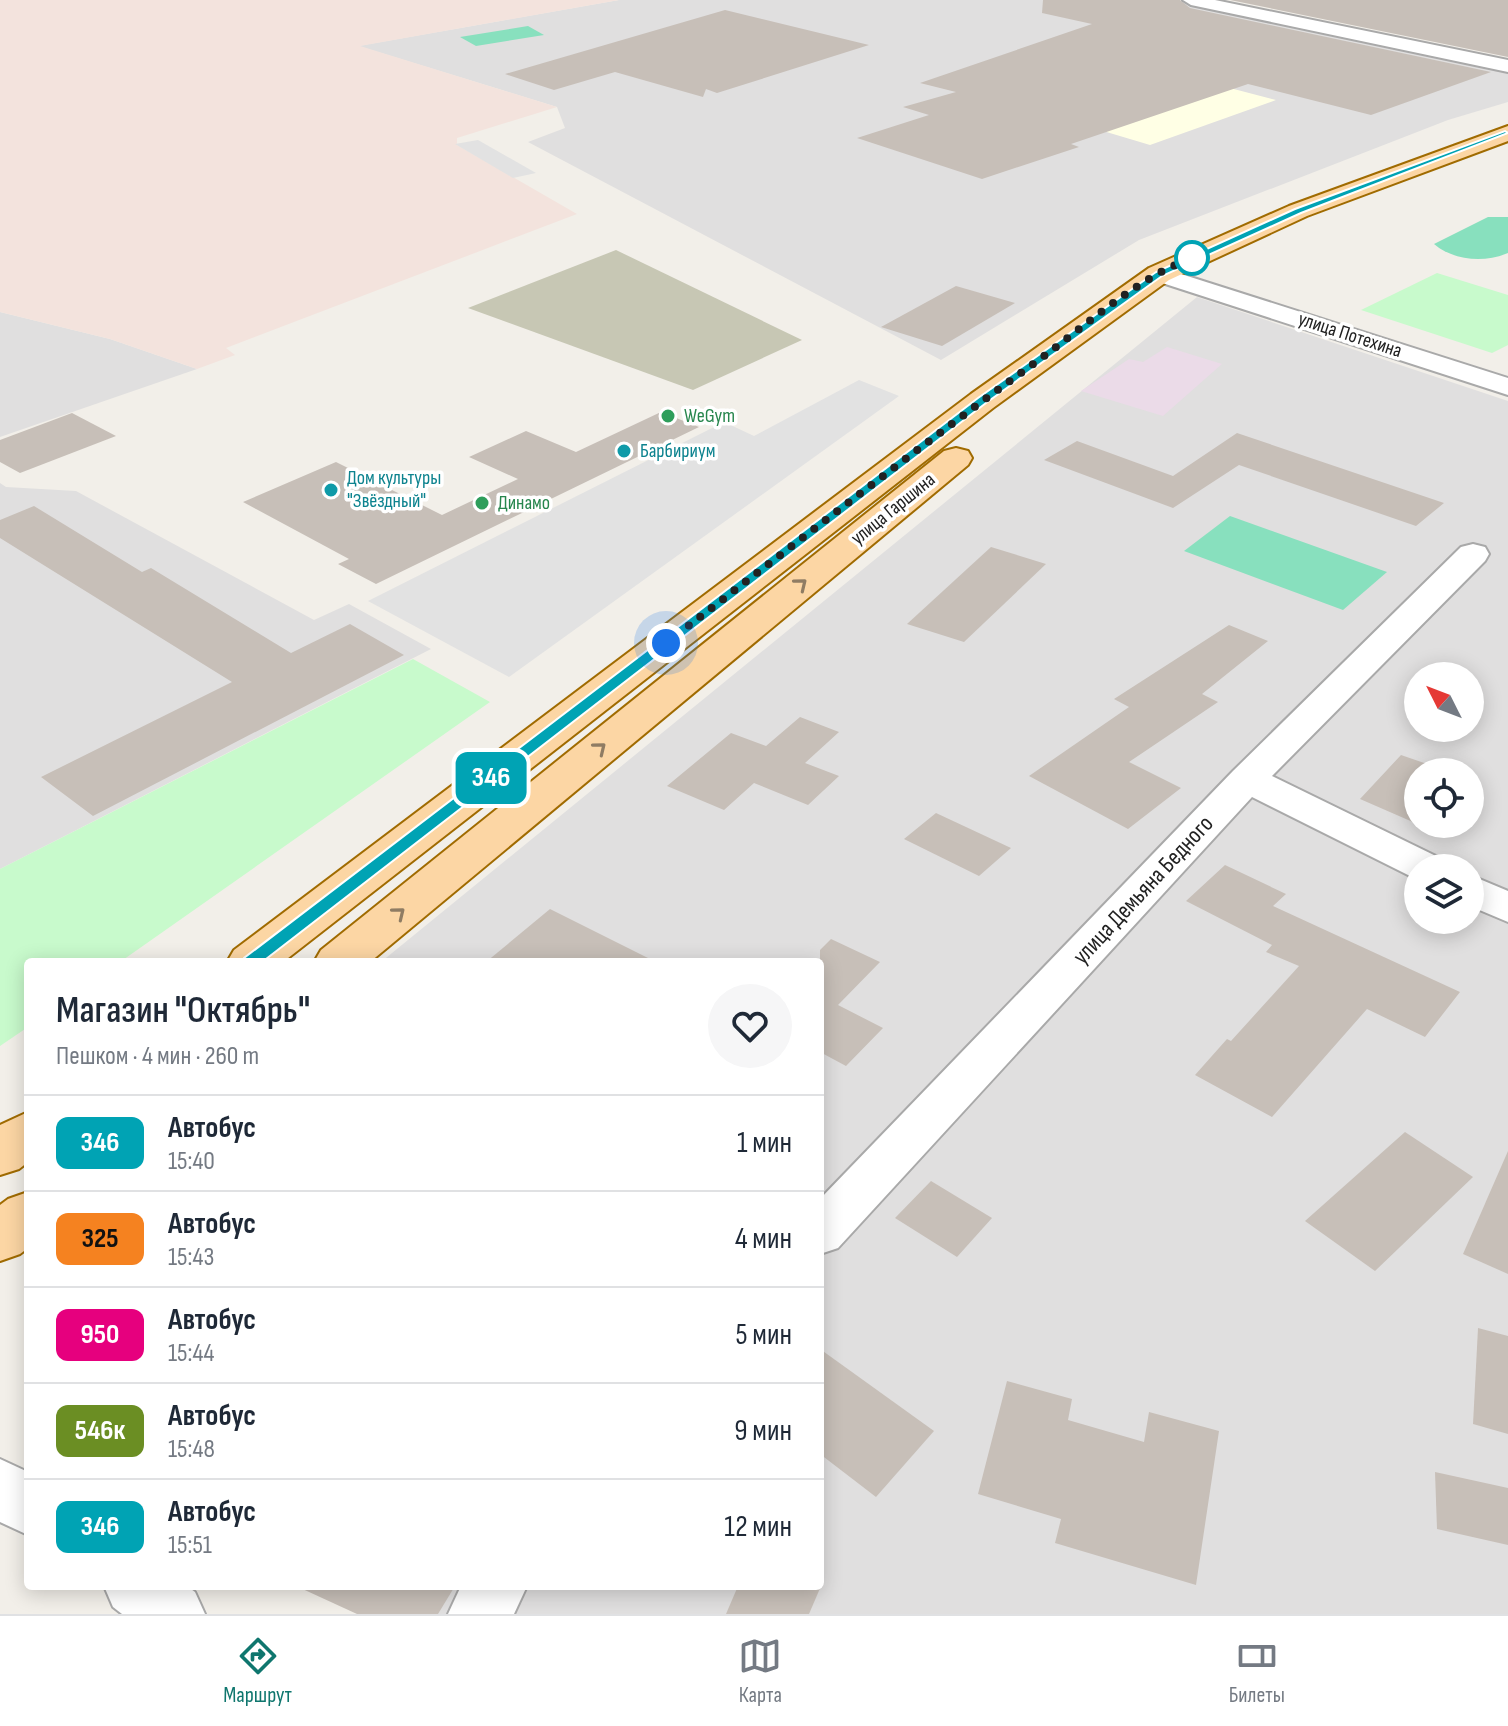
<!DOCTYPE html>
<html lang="ru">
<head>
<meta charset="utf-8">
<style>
  body { margin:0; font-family:"Sofia Sans Condensed",sans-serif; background:#f6f6f7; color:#1f2937; height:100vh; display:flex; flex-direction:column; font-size:30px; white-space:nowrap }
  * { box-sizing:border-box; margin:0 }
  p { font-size:26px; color:#747a83 }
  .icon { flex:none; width:44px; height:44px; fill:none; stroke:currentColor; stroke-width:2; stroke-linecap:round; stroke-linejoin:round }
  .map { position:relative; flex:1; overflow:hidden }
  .drawer { position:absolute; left:24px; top:958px; width:800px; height:632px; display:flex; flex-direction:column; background:#fff; border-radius:8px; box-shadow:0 4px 20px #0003 }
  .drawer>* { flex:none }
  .badge { padding:0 16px; border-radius:12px; font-size:28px; line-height:52px }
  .needle { width:52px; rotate:312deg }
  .controls { position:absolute; left:1404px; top:662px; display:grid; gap:16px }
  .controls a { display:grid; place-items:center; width:80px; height:80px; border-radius:50%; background:#fff; box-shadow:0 4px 20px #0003; font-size:40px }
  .you { position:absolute; width:40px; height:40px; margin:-20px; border:6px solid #fff; border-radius:50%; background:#1a73e8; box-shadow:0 0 0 12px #1a73e833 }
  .map>.badge { position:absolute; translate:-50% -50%; box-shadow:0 0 0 4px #fff }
  .round { display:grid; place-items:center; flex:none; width:84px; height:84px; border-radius:42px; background:#f6f6f7 }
  .summary { display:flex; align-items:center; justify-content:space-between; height:136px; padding:0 32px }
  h1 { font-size:38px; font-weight:600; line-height:60px }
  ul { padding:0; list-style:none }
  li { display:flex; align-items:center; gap:24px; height:96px; padding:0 32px; border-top:2px solid #e0e1e3 }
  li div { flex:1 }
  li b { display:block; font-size:30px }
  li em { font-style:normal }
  li .badge { min-width:88px; font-weight:700; text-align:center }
  .tab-bar { display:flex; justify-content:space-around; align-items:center; height:112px; border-top:2px solid #e0e1e3; background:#fff; font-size:22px; color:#747a83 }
  .tab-bar a { display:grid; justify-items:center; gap:4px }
  .tab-bar .on { color:#0f766e }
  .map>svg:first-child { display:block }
  .residential { fill:#e0dfdf; fill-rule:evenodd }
  .industrial { fill:#ebdbe8 }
  .education { fill:#ffffe5 }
  .military { fill:#f3e3dd }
  .construction { fill:#c7c7b4 }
  .park { fill:#c8facc }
  .pitch { fill:#88e0be }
  .parking { fill:#e2e2e2 }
  .building { fill:#c7bfb8 }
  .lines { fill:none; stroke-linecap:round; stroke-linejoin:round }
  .minor-casing { stroke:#a9a9a9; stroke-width:4 }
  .major-casing { stroke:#a06b00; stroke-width:4 }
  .minor { fill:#fff; fill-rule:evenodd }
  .major { fill:#fcd6a4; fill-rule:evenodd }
  .oneway { stroke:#8f7c63 }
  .line { fill:#00a3b4; stroke:#fff; stroke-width:2 }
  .walk { stroke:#222; stroke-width:8; stroke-dasharray:0 14.4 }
  .stop-dot { fill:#fff; stroke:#00a3b4; stroke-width:4 }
  .leisure-dot { fill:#2e9e5b; stroke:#fff; stroke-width:3 }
  .culture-dot { fill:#0f9aa8; stroke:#fff; stroke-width:3 }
  .labels { text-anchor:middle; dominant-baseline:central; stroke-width:7; stroke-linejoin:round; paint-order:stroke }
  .far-street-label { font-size:20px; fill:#222; stroke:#fff }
  .far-leisure-label { font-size:20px; fill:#27864d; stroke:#fff; text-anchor:start }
  .far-culture-label { font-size:20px; fill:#0d838f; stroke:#fff; text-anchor:start }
  .street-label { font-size:24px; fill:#222; stroke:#fff }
</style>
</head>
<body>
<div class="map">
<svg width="1508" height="1614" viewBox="0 0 1508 1614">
  <rect width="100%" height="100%" fill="#f2efe9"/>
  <g class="residential">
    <path d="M619,0H1173L1508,71V102L1448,120L1139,240L941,360L528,142L565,128L557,107L358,46Z"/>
    <path d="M1197,297L1508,401V1614H359L307,1586H820V962H381ZM1418,676H1470V728H1418ZM1418,772H1470V824H1418ZM1418,868H1470V920H1418Z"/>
    <path d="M0,312L110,339L197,369L0,437Z"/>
    <path d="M0,483L6,487L76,491L314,620L349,604L431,649L0,869Z"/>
  </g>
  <path class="industrial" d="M1167,347L1222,364L1163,416L1081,391L1129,359L1143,362Z"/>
  <path class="education" d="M1123,60L1276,100L1150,145L999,100Z"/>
  <path class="military" d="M0,0H619L360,46L557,107L457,138V145L577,214L226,348L235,355L197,369L110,339L0,312Z"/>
  <path class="construction" d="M616,250L802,340L693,390L468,308Z"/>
  <g class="park">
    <path d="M1437,273L1508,295V345L1492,353L1361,310Z"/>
    <path d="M413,659L490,702L120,962H28V1027L0,1046V869Z"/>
  </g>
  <g class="pitch">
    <path d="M528,26L544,35L476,46L460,37Z"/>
    <path d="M1488,217H1508V253C1485,263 1454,261 1434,244Z"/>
    <path d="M1230,516L1387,572L1343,610L1184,551Z"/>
  </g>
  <g class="parking">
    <path d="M478,140L536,173L513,178L455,144Z"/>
    <path d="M859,380L899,396L509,677L368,601L724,422L754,436Z"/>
  </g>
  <g class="building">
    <path d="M1043,0H1180L1190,8L1491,72L1371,115L1248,84L1071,144L1079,147L982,179L857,138L929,115L903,107L956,92L920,83L1092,24L1042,13Z"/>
    <path d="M1230,0H1508V57Z"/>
    <path d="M725,10L869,45L717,93L706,89L703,97L615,72L554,90L505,74Z"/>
    <path d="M956,286L1015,303L942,346L881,327Z"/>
    <path d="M661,412L699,427L376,584L338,564L349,559L243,502L336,462L442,515L518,479L469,457L526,431L576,452Z"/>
    <path d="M72,413L116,436L20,473L0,462V440Z"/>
    <path d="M1237,433L1444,503L1416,526L1239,465L1173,508L1044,460L1077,441L1173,476Z"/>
    <path d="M34,506L142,572L151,568L291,653L350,624L404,655L93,816L41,777L232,682L0,538V520Z"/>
    <path d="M991,547L1046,564L964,642L907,624Z"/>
    <path d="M1229,625L1268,641L1202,694L1218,702L1129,762L1181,788L1128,829L1029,776L1129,707L1114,699Z"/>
    <path d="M800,717L839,732L805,763L839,776L808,805L754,783L724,810L667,786L731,733L766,746Z"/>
    <path d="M1401,755L1430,765L1424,772H1418V824H1447L1438,833L1360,799Z"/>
    <path d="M936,813L1011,848L979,876L904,839Z"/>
    <path d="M1225,865L1286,894L1273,906L1460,992L1425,1037L1367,1009L1272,1117L1195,1075L1227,1039L1231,1041L1299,966L1266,952L1272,945L1186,901Z"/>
    <path d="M550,909L656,962H486Z"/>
    <path d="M831,939L880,962L838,1005L883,1028L846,1066L820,1052V950Z"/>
    <path d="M1405,1132L1473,1177L1375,1271L1305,1221Z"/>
    <path d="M1508,1151V1274L1463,1254Z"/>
    <path d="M931,1181L992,1218L957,1257L895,1218Z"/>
    <path d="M1478,1328L1508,1336V1434L1473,1424Z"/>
    <path d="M820,1349L934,1431L876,1497L820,1454Z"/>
    <path d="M1007,1381L1072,1399L1068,1420L1144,1442L1149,1412L1219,1431L1196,1585L1055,1543L1061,1519L978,1494Z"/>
    <path d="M1435,1472L1508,1488V1545L1437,1529Z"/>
    <path d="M296,1586H455L438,1614H357Z"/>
    <path d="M738,1586H821L809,1614H726Z"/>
  </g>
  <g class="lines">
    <defs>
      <g id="minor">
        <path d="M1183,0H1215L1508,60V72L1191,5Z"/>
        <path d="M1159,267L1508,378V395L1150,279L1147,274L1150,269Z"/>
        <path d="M1473,544L1485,547L1489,554L1485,561L1272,776L1442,859L1448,868H1418V879L1412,877L1252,797L838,1248L820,1254V1199L1233,771L1461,547Z"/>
        <path d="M1470,875L1508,891V922L1470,906Z"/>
        <path d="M0,1459L28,1472V1535L0,1522Z"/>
        <path d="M104,1586H187L195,1592L205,1614H122L113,1607Z"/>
        <path d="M461,1586H527L514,1614H448Z"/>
      </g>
      <g id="major">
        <path d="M1508,126V141L1307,216L1169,280L993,408L283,962H227L234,950L971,394L1149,268L1289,206Z"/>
        <path d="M956,448L968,451L972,458L968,465L370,962H314L321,950L944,451Z"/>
        <path d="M28,1112V1162L19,1169L0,1175V1125Z"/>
        <path d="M28,1192V1248L20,1254L0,1261V1205L8,1199Z"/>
      </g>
    </defs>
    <use href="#minor" class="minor-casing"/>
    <use href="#major" class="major-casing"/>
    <use href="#minor" class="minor"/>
    <use href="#major" class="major"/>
  </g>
  <defs><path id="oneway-chevron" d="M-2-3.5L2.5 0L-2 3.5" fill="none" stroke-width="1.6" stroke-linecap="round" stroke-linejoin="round" transform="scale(2)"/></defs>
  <g class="oneway">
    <use href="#oneway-chevron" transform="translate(801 584) rotate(-39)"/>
    <use href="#oneway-chevron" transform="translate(600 748) rotate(-39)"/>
    <use href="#oneway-chevron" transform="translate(399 913) rotate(-39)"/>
  </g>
  <path class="line" d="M1505,131L1508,133L1301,213L1162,276L986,403L257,966H244L242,962L244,958L978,398L1156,272L1295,209Z"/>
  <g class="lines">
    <path class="walk" d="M666,643C790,548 913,451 1040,359C1088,324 1137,278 1192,258"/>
  </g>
  <circle class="stop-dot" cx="1192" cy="258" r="16"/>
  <g class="leisure-dot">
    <circle cx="668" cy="416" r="8"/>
    <circle cx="482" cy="503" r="8"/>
  </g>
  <g class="culture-dot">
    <circle cx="624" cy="451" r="8"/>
    <circle cx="331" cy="490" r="8"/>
  </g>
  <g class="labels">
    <g class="far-street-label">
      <text transform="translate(1350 335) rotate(18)">улица Потехина</text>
      <text transform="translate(893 509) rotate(-39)">улица Гаршина</text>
    </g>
    <g class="far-leisure-label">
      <text x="684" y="416">WeGym</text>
      <text x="498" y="503">Динамо</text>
    </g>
    <g class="far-culture-label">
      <text x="640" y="451">Барбириум</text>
      <text x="347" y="478">Дом культуры<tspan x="347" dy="23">"Звёздный"</tspan></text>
    </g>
    <g class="street-label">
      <text transform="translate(1143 890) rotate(-47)">улица Демьяна Бедного</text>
    </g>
  </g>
</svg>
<div class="controls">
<a><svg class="needle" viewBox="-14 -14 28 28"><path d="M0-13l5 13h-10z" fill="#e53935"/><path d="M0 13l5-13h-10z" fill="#747a83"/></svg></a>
<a><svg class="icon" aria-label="locate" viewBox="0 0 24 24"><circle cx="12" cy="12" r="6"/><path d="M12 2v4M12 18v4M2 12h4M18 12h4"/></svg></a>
<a><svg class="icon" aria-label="layers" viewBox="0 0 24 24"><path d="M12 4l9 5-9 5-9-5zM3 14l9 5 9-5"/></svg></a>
</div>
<div class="you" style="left:666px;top:643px"></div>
<b class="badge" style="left:491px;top:778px;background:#00a3b4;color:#fff">346</b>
<section class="drawer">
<div class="summary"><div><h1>Магазин &quot;Октябрь&quot;</h1><p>Пешком · 4 мин · 260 m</p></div><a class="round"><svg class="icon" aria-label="heart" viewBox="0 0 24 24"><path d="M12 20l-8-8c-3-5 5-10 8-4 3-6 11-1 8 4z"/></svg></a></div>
<ul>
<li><span class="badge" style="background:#00a3b4;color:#fff">346</span><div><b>Автобус</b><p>15:40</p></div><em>1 мин</em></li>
<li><span class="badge" style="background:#f58220;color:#111">325</span><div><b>Автобус</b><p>15:43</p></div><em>4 мин</em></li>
<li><span class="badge" style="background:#e6007e;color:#fff">950</span><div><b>Автобус</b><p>15:44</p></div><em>5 мин</em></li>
<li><span class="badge" style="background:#6b8e23;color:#fff">546к</span><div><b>Автобус</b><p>15:48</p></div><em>9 мин</em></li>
<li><span class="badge" style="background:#00a3b4;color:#fff">346</span><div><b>Автобус</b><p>15:51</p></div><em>12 мин</em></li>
</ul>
</section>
</div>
<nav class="tab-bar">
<a class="on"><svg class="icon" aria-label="directions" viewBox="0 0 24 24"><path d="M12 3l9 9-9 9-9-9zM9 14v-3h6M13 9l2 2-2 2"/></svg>Маршрут</a>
<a><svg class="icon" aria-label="map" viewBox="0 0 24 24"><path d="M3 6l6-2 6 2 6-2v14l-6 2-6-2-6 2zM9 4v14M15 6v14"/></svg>Карта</a>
<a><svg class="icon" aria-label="tickets" viewBox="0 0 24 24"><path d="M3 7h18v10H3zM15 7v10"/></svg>Билеты</a>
</nav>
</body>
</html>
